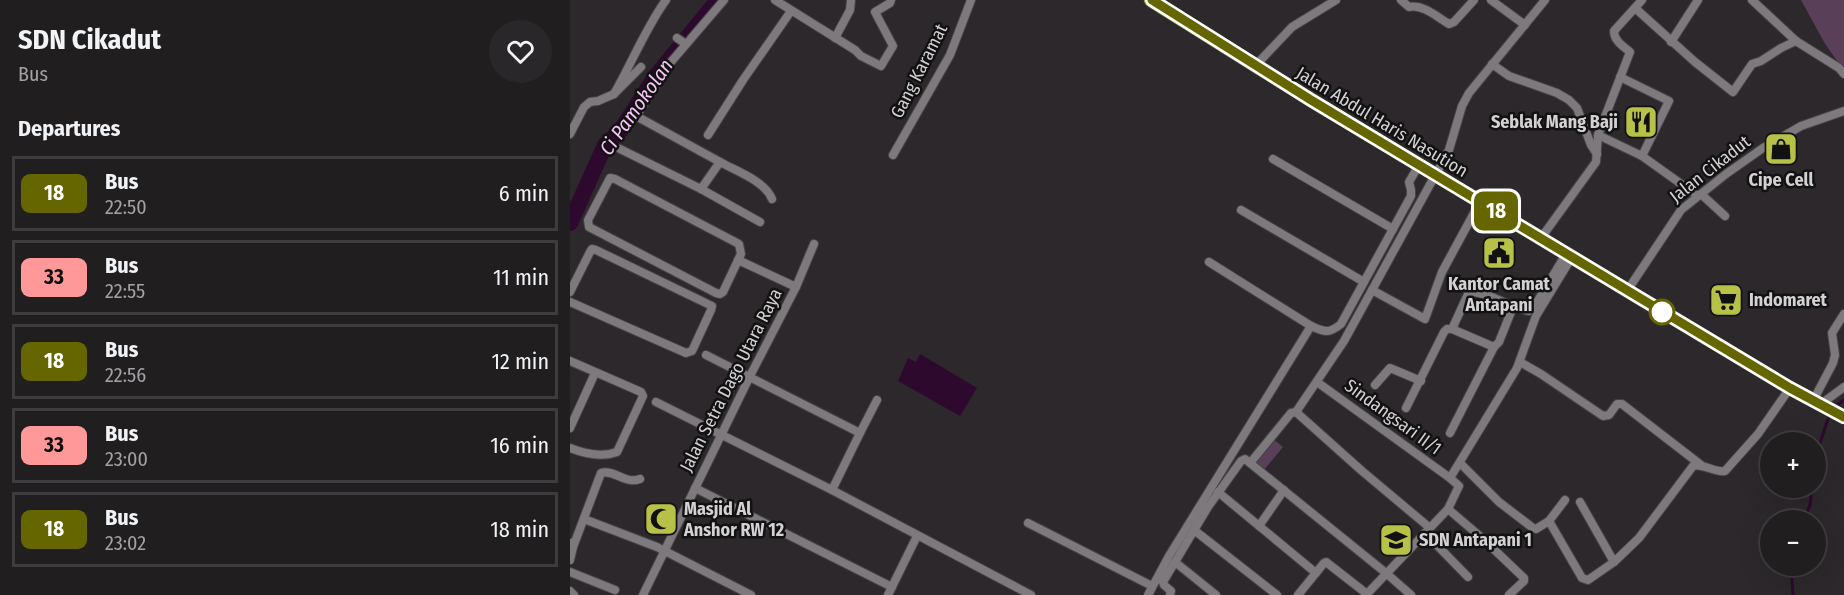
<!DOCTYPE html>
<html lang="en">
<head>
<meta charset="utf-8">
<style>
  body { margin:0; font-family:"Fira Sans Condensed",sans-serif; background:#292729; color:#f1f3f6; height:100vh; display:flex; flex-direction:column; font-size:22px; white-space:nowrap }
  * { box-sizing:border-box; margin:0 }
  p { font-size:20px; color:#a2a2a5 }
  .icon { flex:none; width:33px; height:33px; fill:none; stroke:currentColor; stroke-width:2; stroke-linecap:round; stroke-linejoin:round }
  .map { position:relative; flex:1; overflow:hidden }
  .sheet { display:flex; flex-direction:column; background:#211e20; width:570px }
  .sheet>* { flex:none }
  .badge { padding:0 12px; border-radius:9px; font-size:21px; line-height:39px }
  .buttons { position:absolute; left:1190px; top:432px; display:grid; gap:12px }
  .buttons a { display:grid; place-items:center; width:66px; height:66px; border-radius:50%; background:#211e20; box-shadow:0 6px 24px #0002,0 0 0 2px #3e3c3e; font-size:30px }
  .map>.badge { position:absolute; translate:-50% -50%; box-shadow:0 0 0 3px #fff }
  h2 { padding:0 18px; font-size:22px; line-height:54px }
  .round { display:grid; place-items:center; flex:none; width:63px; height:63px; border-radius:32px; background:#292729 }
  .headline { display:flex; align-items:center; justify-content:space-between; height:102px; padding:0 18px }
  h1 { font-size:28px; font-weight:700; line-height:45px }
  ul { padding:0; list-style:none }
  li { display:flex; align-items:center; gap:18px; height:75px; margin:0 12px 9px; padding:0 6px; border:3px solid #3e3c3e; border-radius:0px }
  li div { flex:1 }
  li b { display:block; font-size:22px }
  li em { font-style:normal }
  li .badge { min-width:66px; font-weight:700; text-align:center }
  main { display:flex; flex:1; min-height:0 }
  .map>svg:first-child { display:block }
  .green { fill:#5a3f59 }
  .water { fill:#2d092e }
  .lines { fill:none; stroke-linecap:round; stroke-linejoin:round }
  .stream { stroke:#2d092e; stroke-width:3 }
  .river { stroke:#2d092e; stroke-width:16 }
  .minor-casing { stroke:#464346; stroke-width:10 }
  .trunk-casing { stroke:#464346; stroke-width:15 }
  .minor { stroke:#7d797d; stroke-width:8 }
  .trunk { stroke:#969c48; stroke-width:14 }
  .line-casing { stroke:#fff; stroke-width:14 }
  .line { stroke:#660; stroke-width:9 }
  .stop-dot { fill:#fff; stroke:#660; stroke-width:3 }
  .labels { text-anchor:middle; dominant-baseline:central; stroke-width:5; stroke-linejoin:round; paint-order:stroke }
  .street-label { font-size:18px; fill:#d4d1d3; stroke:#131213 }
  .poi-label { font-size:18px; font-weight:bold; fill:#d4d1d3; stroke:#131213; text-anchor:start }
  .water-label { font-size:20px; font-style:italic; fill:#f8c5f7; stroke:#131213 }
</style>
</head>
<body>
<main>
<section class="sheet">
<div class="headline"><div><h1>SDN Cikadut</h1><p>Bus</p></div><a class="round"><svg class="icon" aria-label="heart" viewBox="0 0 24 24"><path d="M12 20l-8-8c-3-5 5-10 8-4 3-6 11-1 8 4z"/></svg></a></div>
<h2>Departures</h2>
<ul>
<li><span class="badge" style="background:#660;color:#fff">18</span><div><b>Bus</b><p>22:50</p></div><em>6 min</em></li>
<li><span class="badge" style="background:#f99;color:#111">33</span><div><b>Bus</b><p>22:55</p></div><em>11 min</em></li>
<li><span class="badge" style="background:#660;color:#fff">18</span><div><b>Bus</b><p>22:56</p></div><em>12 min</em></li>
<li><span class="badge" style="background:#f99;color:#111">33</span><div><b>Bus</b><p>23:00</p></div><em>16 min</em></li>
<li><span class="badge" style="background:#660;color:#fff">18</span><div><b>Bus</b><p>23:02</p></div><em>18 min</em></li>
</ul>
</section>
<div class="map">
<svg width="1274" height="595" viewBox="0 0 1274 595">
  <rect width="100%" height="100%" fill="#2c282b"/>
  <g class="green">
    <path d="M1231,0H1274V71L1254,42Z"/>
    <path d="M702,438L713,447L694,470L683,461Z"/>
  </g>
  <path class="water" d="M350,354L407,388L390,416L328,381L338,358L346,362Z"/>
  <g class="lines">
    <g class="stream">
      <path d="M1263,408L1274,400"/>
      <path d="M1245,458L1260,413"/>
      <path d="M1234,520L1240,505L1242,488"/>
      <path d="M1221,566L1223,595"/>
    </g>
    <path class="river" d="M0,223L35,145L51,130L85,77L148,0"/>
    <defs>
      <g id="minor">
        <path d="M205,0L285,50L291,56L311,66L323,46L305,12L320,3L321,0"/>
        <path d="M831,0L839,7C853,4 867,17 879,24L884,22L904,0"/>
        <path d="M921,0L955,25"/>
        <path d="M1182,0L1226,41L1269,68L1274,74"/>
        <path d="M1065,8L1125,62L1163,92L1182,64L1191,61L1211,48L1226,41"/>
        <path d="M107,38L116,44"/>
        <path d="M265,38L280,10L281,0"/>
        <path d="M1101,42L1128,0"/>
        <path d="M922,64L939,76L987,93L999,100L1007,108L1021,145L1027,154"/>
        <path d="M686,65L722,27L766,0"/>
        <path d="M1050,77L1099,101L1072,156"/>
        <path d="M44,94C62,63 75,29 96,0"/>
        <path d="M0,134L14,107L20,102L28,101L44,94L71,67"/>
        <path d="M138,135L173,80L221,11"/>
        <path d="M1028,135L1072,156L1128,196"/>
        <path d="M50,149L131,189L190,222"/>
        <path d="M323,155L380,55L401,0"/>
        <path d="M703,159L823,229"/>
        <path d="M150,162C166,171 195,181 202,199"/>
        <path d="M40,178L45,179L169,244L171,254L153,292L150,294L146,293L19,227L18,220Z"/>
        <path d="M131,189L150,162L66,116L101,62L154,0"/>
        <path d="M1131,194L1155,216"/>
        <path d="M671,210L794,282"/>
        <path d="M971,238L1026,162L1028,135L1060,52C1053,46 1044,41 1044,31L1072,0"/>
        <path d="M168,260L226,287"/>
        <path d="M639,262L741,326C754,332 759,334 771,324L841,196V190L839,182L849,165"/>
        <path d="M802,290L855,319L872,272L910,202"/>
        <path d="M1057,291L1111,210L1156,174L1193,148L1231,126L1274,111"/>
        <path d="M0,292L20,252L22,249L26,250L142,306L141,310L122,351L116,353L0,302"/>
        <path d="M882,329L924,347L929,342L943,307"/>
        <path d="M136,355L290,433L262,490"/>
        <path d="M0,361L71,392L73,396L47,452C31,458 15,454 0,448"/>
        <path d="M950,362L971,374L1033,416L1039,415L1047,404H1052L1131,465"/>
        <path d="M747,382L880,478"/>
        <path d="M805,385L820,368L851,381"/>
        <path d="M1243,401L1263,363L1265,355L1262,333L1274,314"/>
        <path d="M86,402L262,490L461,595"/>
        <path d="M1251,404L1274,387"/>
        <path d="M836,408L874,332L877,329H882L899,292C914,290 941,308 959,311L964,307L996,254"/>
        <path d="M726,412L792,471L860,528"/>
        <path d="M0,428L25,373"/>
        <path d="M290,433L307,400"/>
        <path d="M880,433L924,347"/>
        <path d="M681,462L721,413L726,412L774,341L879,150L892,106L899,93L975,0"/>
        <path d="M890,463L929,502L963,528L966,529L979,521L995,500"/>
        <path d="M125,488L322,587"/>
        <path d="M648,492L746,573"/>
        <path d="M1010,502L1044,562"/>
        <path d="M878,509L912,538L954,578V581L939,595"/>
        <path d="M14,519L87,547L181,595"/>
        <path d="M979,521L1012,578L1018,580L1044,562L1069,538L1123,466C1134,463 1144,473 1155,471L1188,434L1220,388"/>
        <path d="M458,523L582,586"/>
        <path d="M689,526L714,490"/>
        <path d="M624,530L707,595"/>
        <path d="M855,533L898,577"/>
        <path d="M3,547L31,473C44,469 56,485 70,479"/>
        <path d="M0,560L3,547L1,543"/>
        <path d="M605,562L646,595"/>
        <path d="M0,572L45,590"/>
        <path d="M0,591L4,595"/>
        <path d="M73,595L180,376L226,287L244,244"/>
        <path d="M318,595L347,536"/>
        <path d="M578,595L599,556L741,326"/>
        <path d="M600,595L601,591L594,585L593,582L638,507L671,461L675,459L816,573L841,595"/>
        <path d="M728,595L754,563L756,562L797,594"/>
        <path d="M796,595L878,509L889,486L880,478L947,368L966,316L1002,257"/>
      </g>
      <path id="trunk" d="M581,0L741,100L1070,298L1220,388L1274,417"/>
    </defs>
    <use href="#minor" class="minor-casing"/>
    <use href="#trunk" class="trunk-casing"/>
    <use href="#minor" class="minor"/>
    <use href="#trunk" class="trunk"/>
  </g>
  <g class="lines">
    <defs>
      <path id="line" d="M582,0L741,100L1070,298L1220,388L1274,417"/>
    </defs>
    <use href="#line" class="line-casing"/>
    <use href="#line" class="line"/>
  </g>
  <defs>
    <symbol id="restaurant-square" viewBox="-11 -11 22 22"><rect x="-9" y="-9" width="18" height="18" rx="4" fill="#b8c147" stroke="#131213"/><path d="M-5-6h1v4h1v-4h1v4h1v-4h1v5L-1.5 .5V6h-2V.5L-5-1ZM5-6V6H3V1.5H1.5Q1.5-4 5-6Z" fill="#111"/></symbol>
    <symbol id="shop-square" viewBox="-11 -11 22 22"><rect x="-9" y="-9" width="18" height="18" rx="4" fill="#b8c147" stroke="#131213"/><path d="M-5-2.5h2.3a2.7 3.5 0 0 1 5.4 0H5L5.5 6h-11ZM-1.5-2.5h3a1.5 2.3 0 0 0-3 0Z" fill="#111"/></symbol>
    <symbol id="civic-square" viewBox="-11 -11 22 22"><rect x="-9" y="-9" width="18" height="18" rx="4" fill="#b8c147" stroke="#131213"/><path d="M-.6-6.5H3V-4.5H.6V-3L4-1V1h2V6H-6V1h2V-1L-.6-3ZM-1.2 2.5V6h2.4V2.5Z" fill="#111"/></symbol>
    <symbol id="supermarket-square" viewBox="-11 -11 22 22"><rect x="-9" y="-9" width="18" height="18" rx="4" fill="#b8c147" stroke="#131213"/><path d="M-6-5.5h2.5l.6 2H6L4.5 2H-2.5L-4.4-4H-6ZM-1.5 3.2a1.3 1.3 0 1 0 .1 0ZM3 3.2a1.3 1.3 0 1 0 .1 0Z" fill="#111"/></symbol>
    <symbol id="mosque-square" viewBox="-11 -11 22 22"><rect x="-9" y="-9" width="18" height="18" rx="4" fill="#b8c147" stroke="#131213"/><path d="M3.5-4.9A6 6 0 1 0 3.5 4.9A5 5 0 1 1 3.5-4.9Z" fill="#111"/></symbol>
    <symbol id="school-square" viewBox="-11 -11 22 22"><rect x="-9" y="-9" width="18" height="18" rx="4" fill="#b8c147" stroke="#131213"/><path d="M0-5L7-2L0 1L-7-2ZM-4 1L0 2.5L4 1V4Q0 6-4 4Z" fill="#111"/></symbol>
  </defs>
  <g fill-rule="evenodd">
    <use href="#restaurant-square" x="1052" y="103" width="38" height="38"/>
    <use href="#shop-square" x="1192" y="130" width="38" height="38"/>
    <use href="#civic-square" x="910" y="234" width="38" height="38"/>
    <use href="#supermarket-square" x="1137" y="281" width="38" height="38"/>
    <use href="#mosque-square" x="72" y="500" width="38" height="38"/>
    <use href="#school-square" x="807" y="521" width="38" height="38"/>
  </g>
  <circle class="stop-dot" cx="1092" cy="312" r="12"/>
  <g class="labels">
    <g class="street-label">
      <text transform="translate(349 71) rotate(-63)">Gang Karamat</text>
      <text transform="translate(812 122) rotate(31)">Jalan Abdul Haris Nasution</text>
      <text transform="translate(1140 169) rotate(-38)">Jalan Cikadut</text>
      <text transform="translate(161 380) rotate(-63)">Jalan Setra Dago Utara Raya</text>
      <text transform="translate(823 417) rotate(36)">Sindangsari II/1</text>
    </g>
    <g class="poi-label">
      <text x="1048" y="122" text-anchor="end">Seblak Mang Baji</text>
      <text x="1211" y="180" text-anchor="middle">Cipe Cell</text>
      <text x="929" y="284" text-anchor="middle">Kantor Camat<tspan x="929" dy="21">Antapani</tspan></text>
      <text x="1179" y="300">Indomaret</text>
      <text x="114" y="509">Masjid Al<tspan x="114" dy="21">Anshor RW 12</tspan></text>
      <text x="849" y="540">SDN Antapani 1</text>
    </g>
    <g class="water-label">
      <text transform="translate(66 107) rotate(-55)">Ci Pamokolan</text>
    </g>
  </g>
</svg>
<div class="buttons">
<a>+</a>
<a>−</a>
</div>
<b class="badge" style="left:926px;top:211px;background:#660;color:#fff">18</b>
</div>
</main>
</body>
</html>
